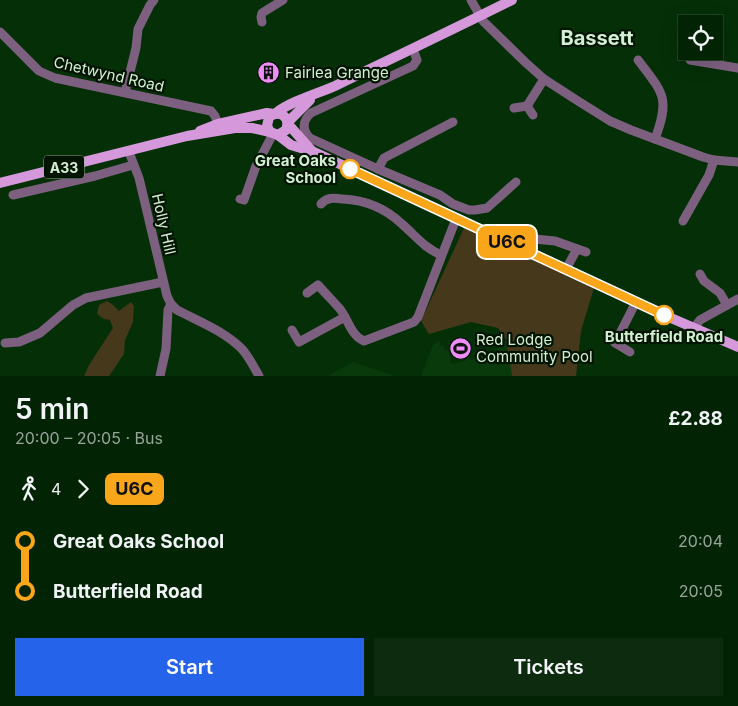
<!DOCTYPE html>
<html lang="en">
<head>
<meta charset="utf-8">
<style>
  body { margin:0; font-family:Inter,sans-serif; background:#0d2b0f; color:#f1f3f6; height:100vh; display:flex; flex-direction:column; font-size:19px; white-space:nowrap }
  * { box-sizing:border-box; margin:0 }
  p { font-size:16px; color:#97a49a }
  .icon { flex:none; width:28px; height:28px; fill:none; stroke:currentColor; stroke-width:2; stroke-linecap:round; stroke-linejoin:round }
  .map { position:relative; height:376px; overflow:hidden }
  .details { display:flex; flex-direction:column; background:#032305; flex:1 }
  .details>* { flex:none }
  .badge { padding:0 10px; border-radius:8px; font-size:18px; line-height:32px }
  .fabs { position:absolute; left:678px; top:15px; display:grid; gap:10px }
  .fabs a { display:grid; place-items:center; width:45px; height:45px; border-radius:0px; background:#032305; box-shadow:0 5px 20px #0002,0 0 0 1px #244027; font-size:25px }
  .map>.badge { position:absolute; translate:-50% -50%; box-shadow:0 0 0 2px #fff }
  .legs { display:flex; align-items:center; gap:8px; height:55px; padding:0 15px; font-size:16px }
  .legs p { margin-inline-start:auto }
  .headline { display:flex; align-items:center; justify-content:space-between; height:85px; padding:0 15px }
  h1 { font-size:28px; font-weight:600; line-height:38px }
  .cta { display:flex; gap:10px; margin-top:auto; padding:10px 15px }
  .cta a { flex:1; height:58px; border-radius:0px; background:#2563eb; color:#fff; font-size:20px; font-weight:600; line-height:58px; text-align:center }
  .cta a+a { background:#0d2b0f; color:#f1f3f6 }
  ul { padding:0 15px; list-style:none }
  li { display:flex; align-items:center; gap:18px; height:50px; font-size:19px }
  li i { display:grid; place-items:center; width:8px; height:100%; margin:0 6px; background:currentColor }
  li i::after { content:''; width:12px; height:12px; margin:-6px; border:4px solid; border-radius:50%; background:#032305 }
  li p { margin-inline-start:auto }
  li:first-child i { background:linear-gradient(#0000 50%,currentColor 0) }
  li:last-child i { background:linear-gradient(currentColor 50%,#0000 0) }
  .map>svg:first-child { display:block }
  .built { fill:#093a0c }
  .green { fill:#46381a }
  .lines { fill:none; stroke-linecap:round; stroke-linejoin:round }
  .minor { stroke:#7d607f; stroke-width:9 }
  .major { stroke:#d599db; stroke-width:10 }
  .line-1-casing { stroke:#fff; stroke-width:11 }
  .line-1 { stroke:#faa61a; stroke-width:8 }
  .stop-1-dot { fill:#fff; stroke:#faa61a; stroke-width:2.5 }
  .labels { text-anchor:middle; dominant-baseline:central; stroke-width:4.5; stroke-linejoin:round; paint-order:stroke }
  .shield { fill:#011402; stroke:#94ad93; stroke-width:1 }
  .shield-label { font-size:14px; font-weight:bold; fill:#d3efd1 }
  .poi-label { font-size:15px; fill:#d3efd1; stroke:#011402; text-anchor:start }
  .street-label { font-size:15px; fill:#d3efd1; stroke:#011402 }
  .stop-label { font-size:15px; font-weight:bold; fill:#d3efd1; stroke:#011402; text-anchor:end }
  .district-label { font-size:20px; font-weight:bold; fill:#d3efd1; stroke:#011402 }
</style>
</head>
<body>
<div class="map">
<svg width="738" height="376" viewBox="0 0 738 376">
  <rect width="100%" height="100%" fill="#042f07"/>
  <g class="built">
    <path d="M439,340L441,347L444,346L445,351L448,350L452,364L491,354L506,340L512,376H421L433,345Z"/>
    <path d="M353,362L395,376H328Z"/>
  </g>
  <g class="green">
    <path d="M464,228L594,288L581,331L576,376H512L506,340L498,328L471,322L429,334L421,321Z"/>
    <path d="M107,301L112,304L119,311L131,302L134,306L133,322L125,340L124,354L109,376H84L89,365L113,328L110,320L104,319L97,314L99,305Z"/>
  </g>
  <g class="lines">
    <g class="minor">
      <path d="M471,0L483,21L525,62L544,79L578,101L610,121L631,130L703,157L714,160L738,162"/>
      <path d="M262,22L261,17L262,13L283,0"/>
      <path d="M0,32L39,71L55,78L211,111L215,116L218,124"/>
      <path d="M413,49L417,60L413,66L311,113C302,121 302,130 310,138L378,169L440,195L453,204L469,210H475L487,208L516,182"/>
      <path d="M638,60C664,94 670,98 655,139"/>
      <path d="M690,60L738,68"/>
      <path d="M125,92L136,48L138,29L150,5L154,0"/>
      <path d="M527,106L544,79"/>
      <path d="M514,108L527,106L533,115"/>
      <path d="M129,152L139,178L167,296L171,304L177,310C198,321 224,331 242,349C249,357 254,367 259,376"/>
      <path d="M378,169L384,158L453,122"/>
      <path d="M13,195L95,176L133,165"/>
      <path d="M240,199L244,200L256,166L273,134"/>
      <path d="M321,204C327,197 334,198 343,199C365,200 385,208 402,224C417,237 422,246 441,255"/>
      <path d="M683,221L709,175L714,160"/>
      <path d="M507,230L534,239L555,241L586,252"/>
      <path d="M566,269L577,249"/>
      <path d="M700,274L704,281L720,293L727,305"/>
      <path d="M307,293L318,285C325,293 333,301 340,309C348,319 351,336 364,341L414,322L418,317L456,219"/>
      <path d="M694,328L700,320L738,299"/>
      <path d="M292,330L299,342L345,317"/>
      <path d="M5,343L19,342L40,333L73,305L86,298L163,282"/>
      <path d="M630,352L615,343L636,302"/>
      <path d="M160,376L166,349L168,310L171,304"/>
    </g>
    <g class="major">
      <path d="M276,113C289,102 319,93 335,86C395,57 454,29 512,0"/>
      <path d="M288,122L310,100"/>
      <path d="M288,124L312,151"/>
      <path d="M200,131L218,124L267,113L274,114"/>
      <path d="M270,132L267,126L269,117C280,109 291,117 286,130L278,135"/>
      <path d="M0,183L187,136L235,128H252L270,132L278,135L291,145L314,152L671,318L738,347"/>
    </g>
  </g>
  <g class="lines">
    <defs>
      <path id="line-1" d="M350,169L664,315"/>
    </defs>
    <use href="#line-1" class="line-1-casing"/>
    <use href="#line-1" class="line-1"/>
  </g>
  <defs>
    <symbol id="building-disc" viewBox="-11 -11 22 22"><circle r="9.5" fill="#ee8cf8" stroke="#011402"/><path d="M-4-6H4V6H1V3H-1V6H-4ZM-2.5-4.3h1.7v1.8h-1.7ZM.8-4.3h1.7v1.8H.8ZM-2.5-1h1.7V.8h-1.7ZM.8-1h1.7V.8H.8Z" fill="#111"/></symbol>
    <symbol id="stadium-disc" viewBox="-11 -11 22 22"><circle r="9.5" fill="#ee8cf8" stroke="#011402"/><path d="M0-5a6.5 5 0 1 0 0 10a6.5 5 0 1 0 0-10ZM-3.5-1.8h7v3.6h-7Z" fill="#111"/></symbol>
  </defs>
  <g fill-rule="evenodd">
    <use href="#building-disc" x="256" y="60" width="25" height="25"/>
    <use href="#stadium-disc" x="448" y="336" width="25" height="25"/>
  </g>
  <g class="stop-1-dot">
    <circle cx="350" cy="169" r="9"/>
    <circle cx="664" cy="315" r="9"/>
  </g>
  <g class="labels">
    <rect class="shield" x="44" y="155.5" width="40" height="23" rx="4"/>
    <g class="shield-label">
      <text x="64" y="167">A33</text>
    </g>
    <g class="poi-label">
      <text x="285" y="72">Fairlea Grange</text>
      <text x="476" y="339">Red Lodge<tspan x="476" dy="17">Community Pool</tspan></text>
    </g>
    <g class="street-label">
      <text transform="translate(109 74) rotate(13)">Chetwynd Road</text>
      <text transform="translate(164 224) rotate(77)">Holly Hill</text>
    </g>
    <g class="stop-label">
      <text x="336" y="160">Great Oaks<tspan x="336" dy="17">School</tspan></text>
      <text x="664" y="336" text-anchor="middle">Butterfield Road</text>
    </g>
    <g class="district-label">
      <text x="597" y="38">Bassett</text>
    </g>
  </g>
</svg>
<div class="fabs">
<a><svg class="icon" aria-label="locate" viewBox="0 0 24 24"><circle cx="12" cy="12" r="6"/><path d="M12 2v4M12 18v4M2 12h4M18 12h4"/></svg></a>
</div>
<b class="badge" style="left:507px;top:242px;background:#faa61a;color:#111">U6C</b>
</div>
<section class="details">
<div class="headline"><div><h1>5 min</h1><p>20:00 – 20:05 · Bus</p></div><b>£2.88</b></div>
<div class="legs"><svg class="icon" aria-label="walk" viewBox="0 0 24 24"><circle cx="13" cy="4" r="2"/><path d="M13 8l-2 6 4 7M11 14l-3 7M7 12l3-4h3l4 4"/></svg>4<svg class="icon" aria-label="forward" viewBox="0 0 24 24"><path d="M9 5l7 7-7 7"/></svg><b class="badge" style="background:#faa61a;color:#111">U6C</b></div>
<ul>
<li><i style="color:#faa61a"></i><b>Great Oaks School</b><p>20:04</p></li>
<li><i style="color:#faa61a"></i><b>Butterfield Road</b><p>20:05</p></li>
</ul>
<div class="cta"><a>Start</a><a>Tickets</a></div>
</section>
</body>
</html>
